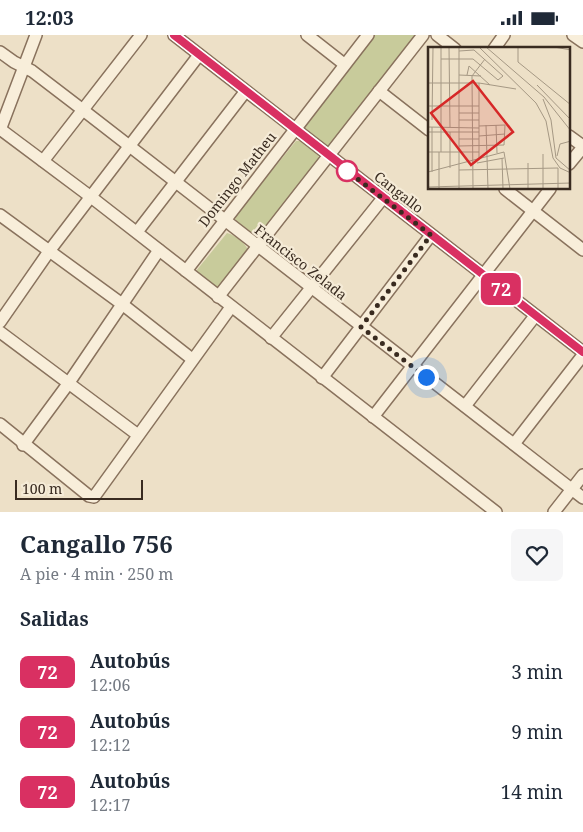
<!DOCTYPE html>
<html lang="es">
<head>
<meta charset="utf-8">
<style>
  body { margin:0; font-family:"Noto Serif",serif; background:#f6f6f7; color:#1f2937; height:100vh; display:flex; flex-direction:column; font-size:19px; white-space:nowrap }
  * { box-sizing:border-box; margin:0 }
  p { font-size:16px; color:#747a83 }
  .icon { flex:none; width:28px; height:28px; fill:none; stroke:currentColor; stroke-width:2; stroke-linecap:round; stroke-linejoin:round }
  .map { position:relative; height:477px; overflow:hidden }
  .side { display:flex; flex-direction:column; background:#fff; flex:1 }
  .side>* { flex:none }
  .badge { padding:0 10px; border-radius:8px; font-size:18px; line-height:32px }
  .scale { position:absolute; left:15px; bottom:12px; width:128px; box-sizing:border-box; padding-left:5px; border:2px solid #392b20; border-top:0; font-size:14px; line-height:18px; white-space:nowrap; color:#392b20; -webkit-text-stroke:4px #f5ebd7; paint-order:stroke }
  .you { position:absolute; width:25px; height:25px; margin:-12px; border:4px solid #fff; border-radius:50%; background:#1a73e8; box-shadow:0 0 0 8px #1a73e833 }
  .map>.badge { position:absolute; translate:-50% -50%; box-shadow:0 0 0 2px #fff }
  h2 { padding:0 20px; font-size:19px; line-height:45px }
  .round { display:grid; place-items:center; flex:none; width:52px; height:52px; border-radius:8px; background:#f6f6f7 }
  .summary { display:flex; align-items:center; justify-content:space-between; height:85px; padding:0 20px }
  h1 { font-size:24px; font-weight:700; line-height:38px }
  ul { padding:0; list-style:none }
  li { display:flex; align-items:center; gap:15px; height:60px; padding:0 20px }
  li div { flex:1 }
  li b { display:block; font-size:19px }
  li em { font-style:normal }
  li .badge { min-width:55px; font-weight:700; text-align:center }
  .status { display:flex; justify-content:space-between; align-items:center; height:35px; padding:0 25px; background:#fff; direction:ltr }
  .status svg { height:14px; fill:currentColor }
  .map>svg:first-child { display:block }
  .green { fill:#c8cb9b }
  .lines { fill:none; stroke-linecap:round; stroke-linejoin:round }
  .minor-casing { stroke:#89725d; stroke-width:14 }
  .minor { stroke:#f8eeda; stroke-width:11 }
  .line-casing { stroke:#fff; stroke-width:11 }
  .line { stroke:#d93062; stroke-width:8 }
  .walk { stroke:#392b20; stroke-width:5; stroke-dasharray:0 9 }
  .stop-dot { fill:#fff; stroke:#d93062; stroke-width:2.5 }
  .labels { text-anchor:middle; dominant-baseline:central; stroke-width:4.5; stroke-linejoin:round; paint-order:stroke }
  .street-label { font-size:14px; fill:#392b20; stroke:#f5ebd7 }
  .inset-road { fill:none; stroke:#a59884; stroke-width:1 }
  .view { fill:#d62828; fill-opacity:0.15; stroke:#d62828; stroke-width:2.5 }
  .inset-edge { fill:none; stroke:#392b20; stroke-width:2.5 }
</style>
</head>
<body>
<div class="status"><b>12:03</b><svg viewBox="0 0 49 12"><path d="M0 12V9h3v3zM5 12V6h3v6zM10 12V3h3v9zM15 12V0h3v12zM26 1h20v11H26zM47 4h2v5h-2z"/></svg></div>
<div class="map">
<svg width="583" height="477" viewBox="0 0 583 477">
  <rect width="100%" height="100%" fill="#ede0c7"/>
  <g class="green">
    <path d="M375,0H419L328,114L303,95Z"/>
    <path d="M296,106H301L318,118L319,124L258,203C249,200 235,191 235,181Z"/>
    <path d="M227,198C235,200 249,210 248,218L221,251L215,252L196,236Z"/>
  </g>
  <g class="lines">
    <defs>
      <g id="minor">
        <path d="M174,0L583,317"/>
        <path d="M307,0L344,29"/>
        <path d="M437,0L455,14"/>
        <path d="M573,0L583,7"/>
        <path d="M494,14L504,0"/>
        <path d="M0,17L14,27L32,36L83,75L583,463"/>
        <path d="M379,56L429,95"/>
        <path d="M0,94L91,162L496,477"/>
        <path d="M0,95L36,0"/>
        <path d="M569,101L583,111"/>
        <path d="M43,126L141,0"/>
        <path d="M569,129L583,112"/>
        <path d="M505,154L583,215"/>
        <path d="M0,180L122,269L192,324"/>
        <path d="M137,197L245,57"/>
        <path d="M186,236L368,0"/>
        <path d="M218,262L423,0"/>
        <path d="M0,287L50,215L199,20"/>
        <path d="M0,297L138,400"/>
        <path d="M271,303L383,163"/>
        <path d="M322,343L431,200"/>
        <path d="M465,371L535,281"/>
        <path d="M373,382L550,154"/>
        <path d="M0,389L89,461L94,462L231,272"/>
        <path d="M514,409L583,320"/>
        <path d="M23,410L68,349L159,215"/>
        <path d="M554,477L583,440"/>
      </g>
    </defs>
    <use href="#minor" class="minor-casing"/>
    <use href="#minor" class="minor"/>
  </g>
  <g class="lines">
    <defs>
      <path id="line" d="M174,0L583,317"/>
    </defs>
    <use href="#line" class="line-casing"/>
    <use href="#line" class="line"/>
    <path class="walk" d="M347,136L342,132L431,200L361,292L426,342"/>
  </g>
  <circle class="stop-dot" cx="347" cy="136" r="10"/>
  <g class="labels">
    <g class="street-label">
      <text transform="translate(237 144) rotate(-52)">Domingo Matheu</text>
      <text transform="translate(399 157) rotate(38)">Cangallo</text>
      <text transform="translate(301 227) rotate(38)">Francisco Zelada</text>
    </g>
  </g>
  <g transform="translate(428 12)">
    <rect width="142" height="142" fill="#ede0c7"/>
    <path class="inset-road" d="M21,0L22,80M51,0L108,56L118,74L125,111L132,121L143,126M58,0L116,50L143,84M90,0V15L143,58M126,0L143,3M13,12H45L70,33L75,29L46,3L31,4M31,28L53,29M39,28L41,19L62,38M0,36H51L88,42M51,36V111M109,38L143,73M115,52L123,73L128,111L143,124M0,59H51M31,66H51M4,73L5,0M31,73H51M58,78L60,142M68,78L69,106M0,80L51,81M4,80V125M0,85H51M22,85V121M51,89L77,87M31,92H51M31,99L76,98L77,78L51,79M0,105H51M11,105V142M13,105V0M115,107V142M129,109L132,97L143,94M74,111L75,142M49,116L76,111M100,116V142M31,123L130,121V142M0,125L76,105L82,142M0,140L143,136M31,142V0M45,142L44,29L57,12"/>
    <path class="view" d="M45,34L85,85L43,118L3,66Z"/>
    <rect width="142" height="142" class="inset-edge"/>
  </g>
</svg>
<div class="scale">100 m</div>
<div class="you" style="left:426px;top:342px"></div>
<b class="badge" style="left:501px;top:254px;background:#d93062;color:#fff">72</b>
</div>
<section class="side">
<div class="summary"><div><h1>Cangallo 756</h1><p>A pie · 4 min · 250 m</p></div><a class="round"><svg class="icon" aria-label="heart" viewBox="0 0 24 24"><path d="M12 20l-8-8c-3-5 5-10 8-4 3-6 11-1 8 4z"/></svg></a></div>
<h2>Salidas</h2>
<ul>
<li><span class="badge" style="background:#d93062;color:#fff">72</span><div><b>Autobús</b><p>12:06</p></div><em>3 min</em></li>
<li><span class="badge" style="background:#d93062;color:#fff">72</span><div><b>Autobús</b><p>12:12</p></div><em>9 min</em></li>
<li><span class="badge" style="background:#d93062;color:#fff">72</span><div><b>Autobús</b><p>12:17</p></div><em>14 min</em></li>
</ul>
</section>
</body>
</html>
